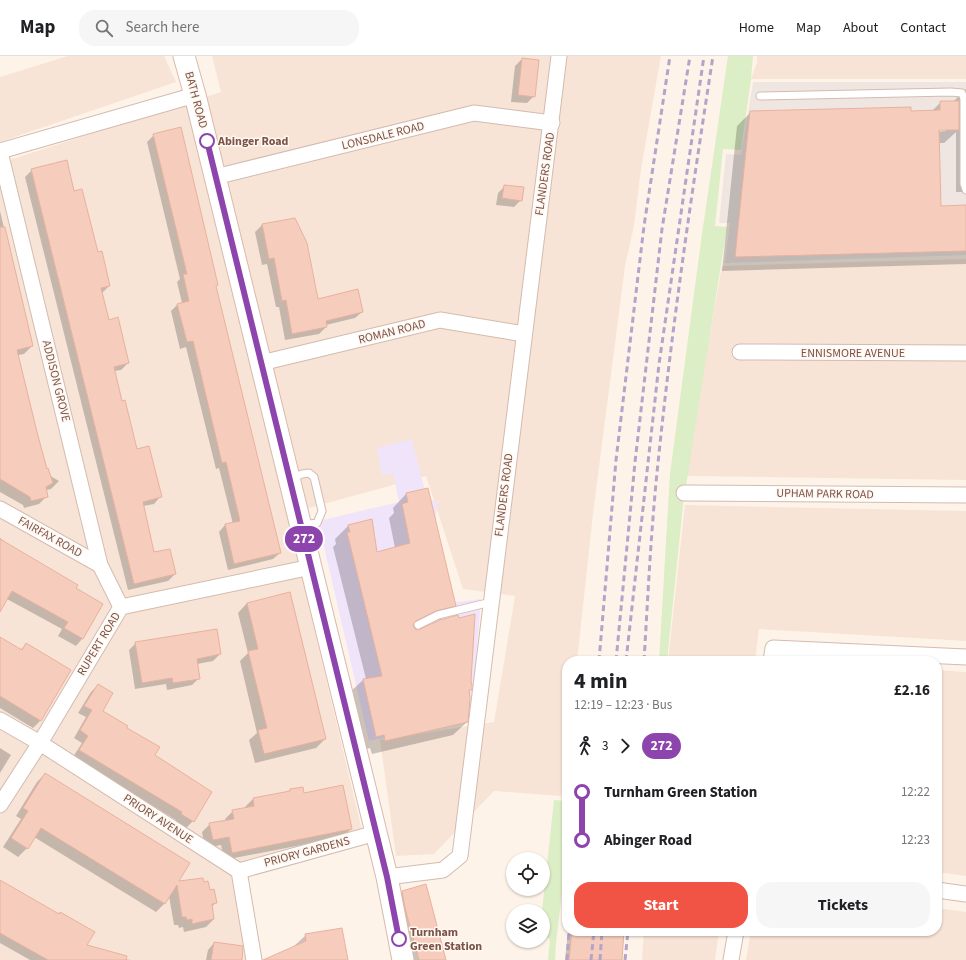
<!DOCTYPE html>
<html lang="en">
<head>
<meta charset="utf-8">
<style>
  body { margin:0; font-family:"Source Sans 3",sans-serif; background:#f6f6f6; color:#202124; height:100vh; display:flex; flex-direction:column; font-size:15px; white-space:nowrap }
  * { box-sizing:border-box; margin:0 }
  p { font-size:13px; color:#757577 }
  .icon { flex:none; width:22px; height:22px; fill:none; stroke:currentColor; stroke-width:2; stroke-linecap:round; stroke-linejoin:round }
  .map { position:relative; flex:1; overflow:hidden }
  .panel { position:absolute; left:562px; top:600px; width:380px; height:280px; display:flex; flex-direction:column; background:#fff; border-radius:16px; box-shadow:0 1px 3px #0004 }
  .panel>* { flex:none }
  .badge { padding:0 8px; border-radius:13px; font-size:14px; line-height:26px }
  .tools { position:absolute; left:506px; top:796px; display:grid; gap:8px }
  .tools a { display:grid; place-items:center; width:44px; height:44px; border-radius:50%; background:#fff; box-shadow:0 1px 3px #0004; font-size:20px }
  .map>.badge { position:absolute; translate:-50% -50%; box-shadow:0 0 0 2px #fff }
  .legs { display:flex; align-items:center; gap:6px; height:44px; padding:0 12px; font-size:13px }
  .legs p { margin-inline-start:auto }
  .headline { display:flex; align-items:center; justify-content:space-between; height:68px; padding:0 12px }
  h1 { font-size:22px; font-weight:700; line-height:30px }
  .cta { display:flex; gap:8px; margin-top:auto; padding:8px 12px }
  .cta a { flex:1; height:46px; border-radius:16px; background:#f15444; color:#fff; font-size:16px; font-weight:700; line-height:46px; text-align:center }
  .cta a+a { background:#f6f6f6; color:#202124 }
  ul { padding:0 12px; list-style:none }
  li { display:flex; align-items:center; gap:14px; height:48px; font-size:15px }
  li i { display:grid; place-items:center; width:6px; height:100%; margin:0 5px; background:currentColor }
  li i::after { content:''; width:10px; height:10px; margin:-5px; border:3px solid; border-radius:50%; background:#fff }
  li p { margin-inline-start:auto }
  li:first-child i { background:linear-gradient(#0000 50%,currentColor 0) }
  li:last-child i { background:linear-gradient(currentColor 50%,#0000 0) }
  header { display:flex; align-items:center; gap:24px; box-sizing:border-box; height:56px; padding:0 20px; background:#fff; border-bottom:1px solid #e0e0e0 }
  header strong { font-size:19px }
  nav { display:flex; gap:22px; margin-inline-start:auto; font-size:14px }
  .search { width:280px; height:36px; background:#f6f6f6; display:flex; align-items:center; gap:10px; box-sizing:border-box; padding:0 14px; border-radius:16px; color:#757577; font-size:15px }
  .map>svg:first-child { display:block }
  .residential { fill:#f7e4d6 }
  .industrial { fill:#efe6e2 }
  .education { fill:#f0e4fb }
  .green { fill:#dbeec5 }
  .shadow { fill:#0003; fill-rule:evenodd }
  .building { fill:#f6cdbd; stroke:#eab09c }
  .lines { fill:none; stroke-linecap:round; stroke-linejoin:round }
  .service-casing { stroke:#d4bbaf; stroke-width:9 }
  .minor-casing { stroke:#d4bbaf; stroke-width:17 }
  .secondary-casing { stroke:#d8baac; stroke-width:23 }
  .service { stroke:#fff; stroke-width:7 }
  .minor { stroke:#fff; stroke-width:15 }
  .secondary { stroke:#fff; stroke-width:21 }
  .rail { stroke:#b4a4ca; stroke-width:3; stroke-dasharray:6 4; stroke-linecap:butt }
  .line-1-casing { stroke:#fff; stroke-width:9 }
  .line-1 { stroke:#8e44ad; stroke-width:6 }
  .stop-1-dot { fill:#fff; stroke:#8e44ad; stroke-width:2 }
  .labels { text-anchor:middle; dominant-baseline:central; stroke-width:3; stroke-linejoin:round; paint-order:stroke }
  .street-label { font-size:12px; fill:#7b5449; stroke:#fff7f0 }
  .stop-label { font-size:12px; font-weight:bold; fill:#7b5449; stroke:#fff7f0; text-anchor:start }
</style>
</head>
<body>
<header>
<strong>Map</strong>
<div class="search"><svg class="icon" aria-label="search" viewBox="0 0 24 24"><circle cx="10" cy="10" r="6"/><path d="M15 15l6 6"/></svg>Search here</div>
<nav><a>Home</a><a>Map</a><a>About</a><a>Contact</a></nav>
</header>
<div class="map">
<svg width="966" height="904" viewBox="0 0 966 904">
  <rect width="100%" height="100%" fill="#fef3e8"/>
  <g class="residential">
    <path d="M68,0H164L176,26L0,86V21Z"/>
    <path d="M212,0H661L641,113L634,170L625,210L593,458L577,605H567V691L561,740L494,735L434,798L396,800L380,684L494,666L515,540L463,533L426,420L287,458L364,783L235,812L255,904H0V107L221,36Z"/>
    <path d="M757,0H966V23H751L757,7Z"/>
    <path d="M966,203V424L687,420L695,363L722,210Z"/>
    <path d="M685,449L966,455V585L759,573L755,605H668Z"/>
    <path d="M937,614L966,616V820L937,816Z"/>
    <path d="M937,852L966,856V904H746L751,875H937Z"/>
    <path d="M644,875H719L715,904H642Z"/>
  </g>
  <path class="industrial" d="M753,26H966V199L725,207L730,167H719L726,98L741,99Z"/>
  <path class="education" d="M412,383L427,443L438,445L434,475L451,547L481,543L471,661L369,685L318,465L399,446L393,417L382,420L377,392Z"/>
  <g class="green">
    <path d="M728,0H753L751,23L741,94L723,93L715,170L727,171L683,449L667,605H659L670,418L702,178Z"/>
    <path d="M554,744L567,745V797L556,886L555,904H548L550,883L543,880L542,855Z"/>
  </g>
  <g class="shadow">
    <path d="M522,3L534,40L527,47L511,46L515,10Z"/>
    <path d="M966,33V136H956V76L944,87H939L940,151L966,150V208L722,215L737,70L751,56H931L941,46H953ZM946,73V75L934,76V74Z"/>
    <path d="M154,79L215,231L280,497L273,503L228,514L219,476L225,469L233,468L219,412L216,413L186,291L180,293L171,255L178,248L182,247L177,226L180,223L147,86Z"/>
    <path d="M32,114L73,136L109,230L102,237L109,265L128,307L121,314L114,315L122,346L137,394L160,441L154,448L143,450L154,498L175,518L168,525L128,534L25,121Z"/>
    <path d="M505,130L521,144L514,151L496,149L498,137Z"/>
    <path d="M0,155L32,290L24,298L18,299L47,418L59,425L51,433L46,434L47,440L39,448L24,452L23,449L0,436Z"/>
    <path d="M262,169L317,244L362,256L355,262L326,269V271L319,278L285,284L279,251H276L267,208L262,209L255,176Z"/>
    <path d="M406,438L455,549L441,563L421,568L413,572L471,633L468,636L467,666L453,679L372,698L370,692L363,694L349,637L363,624L366,623L333,491L336,488L335,483L348,470L377,497L395,492L389,462L394,457L393,452Z"/>
    <path d="M0,482L4,485L3,486L75,533L102,548L82,583L76,590L58,580L62,573L5,542L0,546Z"/>
    <path d="M247,547L325,683L316,692L255,707L249,684L257,677L240,605L248,597L238,557Z"/>
    <path d="M0,582L20,594L26,589L40,665L33,672L0,652Z"/>
    <path d="M136,587L220,598L213,605L197,608L199,622L192,629L167,634L166,628L135,633L129,594Z"/>
    <path d="M98,629L101,655L126,672L154,700L211,736L193,765L186,772L175,765L176,764L73,701L82,687L74,682L86,661L78,657L91,636Z"/>
    <path d="M0,692L11,699L0,717Z"/>
    <path d="M45,718L177,827L209,835L216,846L212,851L214,863L206,871L184,876L183,871L179,872L178,869H174L169,840L164,848L156,856L34,781L27,792L18,801L3,791L21,763L16,760L37,726Z"/>
    <path d="M290,734L303,738L351,773L343,781L224,804L221,789L205,792L202,776L210,768L226,765L225,763L233,755L246,753L245,751L253,743L288,736Z"/>
    <path d="M0,825L17,836L93,876L86,890L117,902L131,904H30L0,887Z"/>
    <path d="M402,836L445,904H411L395,842Z"/>
    <path d="M568,875H623L621,904H565Z"/>
    <path d="M306,879L347,904H270L293,891Z"/>
    <path d="M214,887L241,904H206L208,894Z"/>
  </g>
  <g class="building">
    <path d="M522,2L539,4L535,41L518,39Z"/>
    <path d="M940,45H959V74H939L941,150L966,149V195L735,201L750,55L911,51V55L940,54Z"/>
    <path d="M181,71L218,229L216,230L281,497L234,508L225,468L240,465L226,406L222,407L193,285L187,286L177,248L189,245L183,218H187L153,78Z"/>
    <path d="M67,104L74,135L82,133L98,196L102,195L110,230L101,232L109,264L118,261L129,307L114,311L122,345L125,344L137,393L149,390L162,441L143,446L154,496L170,493L176,518L134,528L31,113Z"/>
    <path d="M504,129L524,131L522,145L502,142Z"/>
    <path d="M295,162L307,187L318,243L358,233L363,256L326,265L327,271L292,278L286,244L282,245L274,202L269,203L262,168Z"/>
    <path d="M0,171H5L33,290L17,294L37,376L47,413L48,412L53,427L46,431L48,441L31,445L30,441L0,423Z"/>
    <path d="M428,432L456,550L436,555L416,565L413,569L415,573L418,574L440,564L458,559L459,562L475,558L471,625L472,629V634H469L470,642L468,666L385,685L384,679L376,681L363,623L382,620L347,476H350L348,469L372,463L377,496L410,487L402,448L408,446L406,437Z"/>
    <path d="M0,483L78,529L76,532L103,548L83,583L64,572L68,566L12,535L0,556Z"/>
    <path d="M290,536L326,683L264,698L258,674L267,672L248,595L258,593L247,547Z"/>
    <path d="M217,573L221,598L197,603L200,623L173,627L172,622L142,627L135,586Z"/>
    <path d="M0,581L22,594L26,587L71,614L41,665L0,640Z"/>
    <path d="M98,628L113,637L103,655L128,670L127,672L160,691L155,699L212,736L194,766L181,758L182,756L79,694L88,680L80,674L92,654L84,650Z"/>
    <path d="M45,717L190,807L179,825L203,822L204,826L208,825L210,834L214,833L217,847L212,848L214,863L192,868V863L187,864L186,861H182L177,829L165,848L41,772L28,793L11,782L28,755L23,752Z"/>
    <path d="M343,729L352,773L232,797L229,781L213,784L209,767L234,763L232,754L254,750L253,742L290,735V733L303,731L304,737Z"/>
    <path d="M0,824L59,858L60,856L95,876L87,889L127,900L126,904H48L0,877Z"/>
    <path d="M426,828L446,904H419L405,852L402,835Z"/>
    <path d="M342,872L348,904H263L306,885L305,878Z"/>
    <path d="M572,875H624L622,904H569Z"/>
    <path d="M214,886L243,890L242,904H211Z"/>
  </g>
  <g class="lines">
    <defs>
      <g id="service">
        <path d="M760,40L951,36L962,37L964,43V128L966,134"/>
        <path d="M291,423L302,418L309,417L314,421L322,455L317,467L303,469"/>
        <path d="M418,569L438,559L491,546"/>
      </g>
      <g id="minor">
        <path d="M0,95L195,39"/>
        <path d="M0,96L100,509L121,551"/>
        <path d="M215,121L474,57L552,67"/>
        <path d="M740,296L966,297"/>
        <path d="M261,307L440,264L524,278"/>
        <path d="M684,437L966,439"/>
        <path d="M0,453L100,509"/>
        <path d="M771,605L773,592L966,601"/>
        <path d="M0,664L40,687L239,815L254,904"/>
        <path d="M0,749L40,687L121,551L311,511"/>
        <path d="M239,815L376,777"/>
        <path d="M387,821L443,814L460,800L559,0"/>
        <path d="M937,834L966,838"/>
        <path d="M731,904L736,875"/>
      </g>
      <path id="secondary" d="M184,0L195,39L387,821L403,904"/>
    </defs>
    <use href="#service" class="service-casing"/>
    <use href="#minor" class="minor-casing"/>
    <use href="#secondary" class="secondary-casing"/>
    <use href="#service" class="service"/>
    <use href="#minor" class="minor"/>
    <use href="#secondary" class="secondary"/>
    <g class="rail">
      <path d="M599,605L616,404L644,170L670,0"/>
      <path d="M616,605L635,406L662,173L690,0"/>
      <path d="M626,605L659,308L704,0"/>
      <path d="M644,605C648,539 651,473 658,407C672,270 692,135 713,0"/>
      <path d="M567,904L569,875"/>
      <path d="M591,904L594,875"/>
      <path d="M600,904L602,875"/>
      <path d="M625,904L628,875"/>
    </g>
  </g>
  <g class="lines">
    <defs>
      <path id="line-1" d="M207,85L387,821L399,883"/>
    </defs>
    <use href="#line-1" class="line-1-casing"/>
    <use href="#line-1" class="line-1"/>
  </g>
  <g class="stop-1-dot">
    <circle cx="207" cy="85" r="7"/>
    <circle cx="399" cy="883" r="7"/>
  </g>
  <g class="labels">
    <g class="street-label">
      <text transform="translate(196 44) rotate(75)">BATH ROAD</text>
      <text transform="translate(383 80) rotate(-14)">LONSDALE ROAD</text>
      <text transform="translate(545 118) rotate(-82)">FLANDERS ROAD</text>
      <text transform="translate(392 276) rotate(-14)">ROMAN ROAD</text>
      <text x="853" y="297">ENNISMORE AVENUE</text>
      <text transform="translate(56 325) rotate(76)">ADDISON GROVE</text>
      <text transform="translate(825 438) rotate(1)">UPHAM PARK ROAD</text>
      <text transform="translate(504 439) rotate(-83)">FLANDERS ROAD</text>
      <text transform="translate(50 481) rotate(29)">FAIRFAX ROAD</text>
      <text transform="translate(99 588) rotate(-59)">RUPERT ROAD</text>
      <text transform="translate(158 763) rotate(33)">PRIORY AVENUE</text>
      <text transform="translate(307 796) rotate(-15)">PRIORY GARDENS</text>
    </g>
    <g class="stop-label">
      <text x="218" y="85">Abinger Road</text>
      <text x="410" y="876">Turnham<tspan x="410" dy="14">Green Station</tspan></text>
    </g>
  </g>
</svg>
<div class="tools">
<a><svg class="icon" aria-label="locate" viewBox="0 0 24 24"><circle cx="12" cy="12" r="6"/><path d="M12 2v4M12 18v4M2 12h4M18 12h4"/></svg></a>
<a><svg class="icon" aria-label="layers" viewBox="0 0 24 24"><path d="M12 4l9 5-9 5-9-5zM3 14l9 5 9-5"/></svg></a>
</div>
<b class="badge" style="left:304px;top:483px;background:#8e44ad;color:#fff">272</b>
<section class="panel">
<div class="headline"><div><h1>4 min</h1><p>12:19 – 12:23 · Bus</p></div><b>£2.16</b></div>
<div class="legs"><svg class="icon" aria-label="walk" viewBox="0 0 24 24"><circle cx="13" cy="4" r="2"/><path d="M13 8l-2 6 4 7M11 14l-3 7M7 12l3-4h3l4 4"/></svg>3<svg class="icon" aria-label="forward" viewBox="0 0 24 24"><path d="M9 5l7 7-7 7"/></svg><b class="badge" style="background:#8e44ad;color:#fff">272</b></div>
<ul>
<li><i style="color:#8e44ad"></i><b>Turnham Green Station</b><p>12:22</p></li>
<li><i style="color:#8e44ad"></i><b>Abinger Road</b><p>12:23</p></li>
</ul>
<div class="cta"><a>Start</a><a>Tickets</a></div>
</section>
</div>
</body>
</html>
